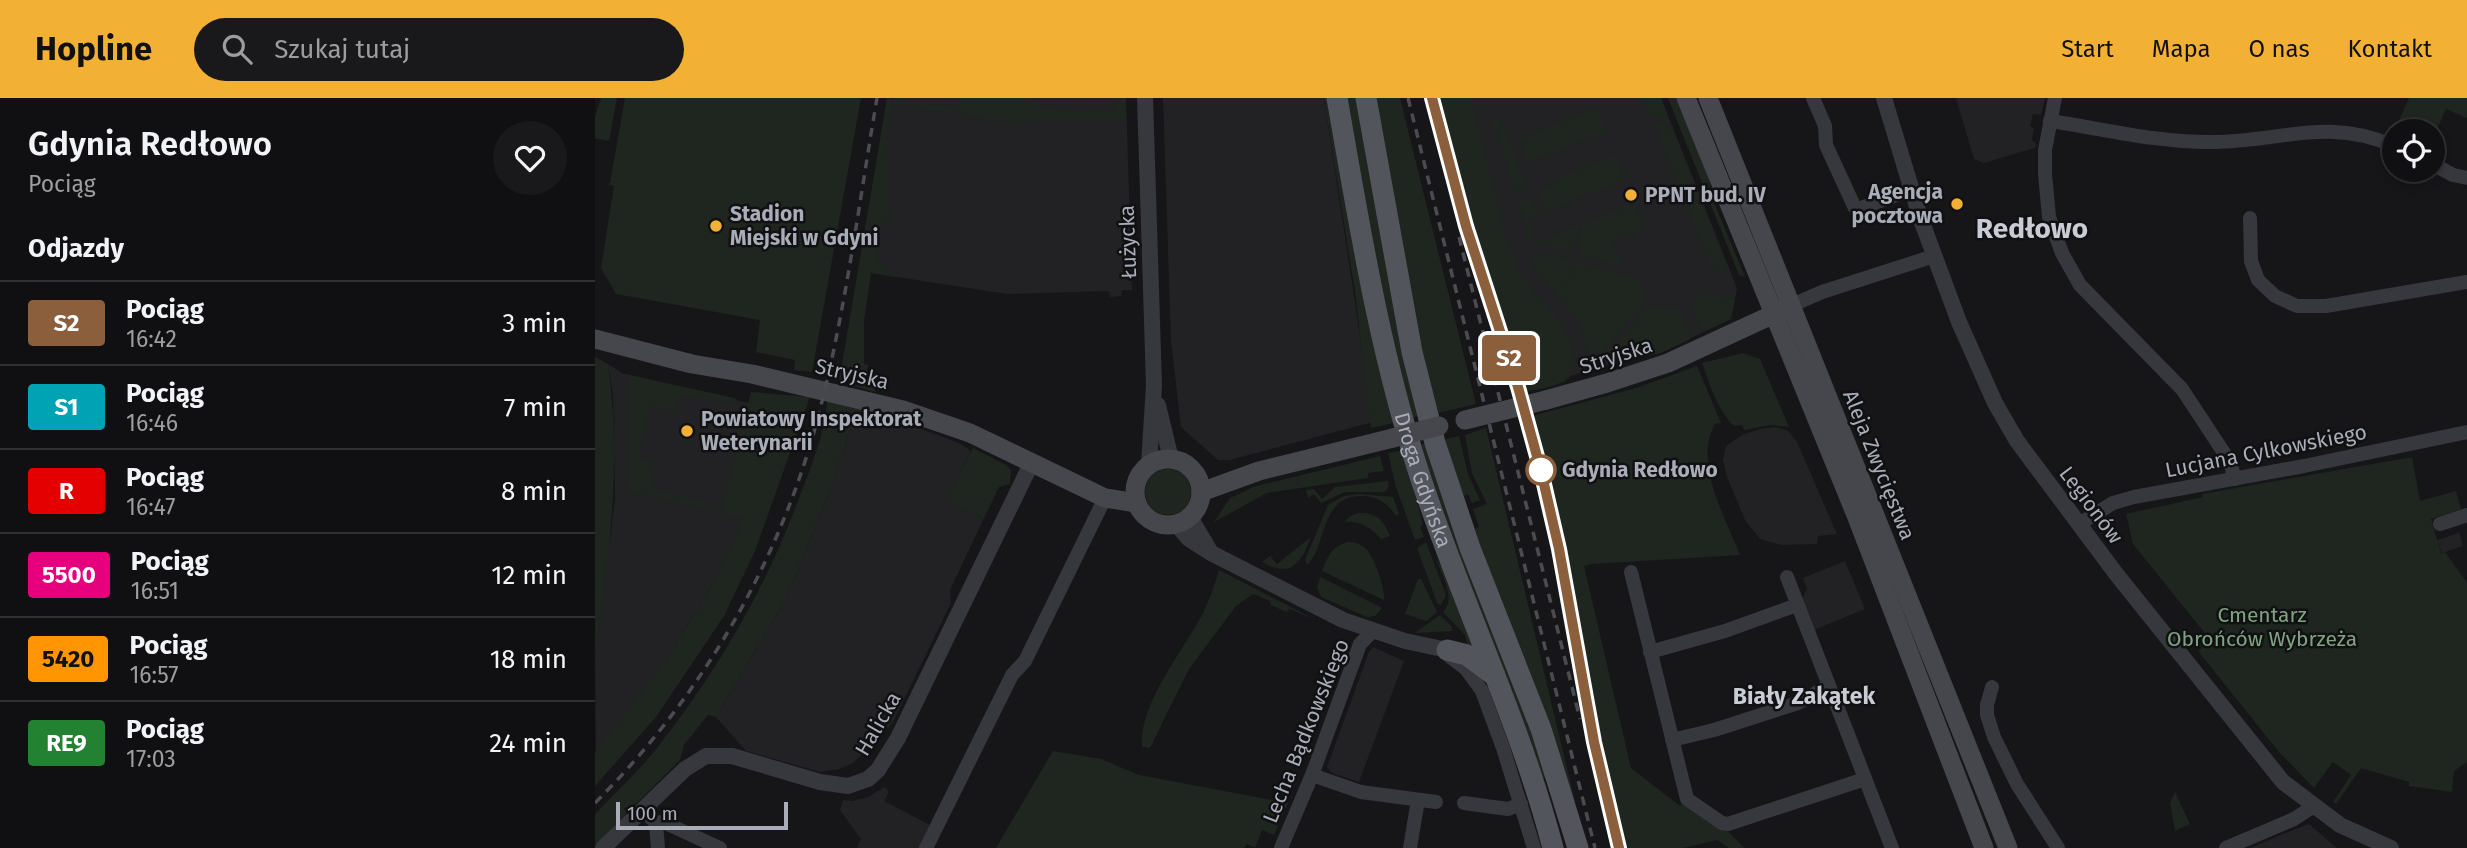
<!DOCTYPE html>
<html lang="pl">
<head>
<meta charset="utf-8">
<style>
  body { margin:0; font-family:"Fira Sans",sans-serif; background:#19191b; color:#f1f3f6; height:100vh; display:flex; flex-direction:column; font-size:26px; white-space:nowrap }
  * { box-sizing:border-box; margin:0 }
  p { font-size:23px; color:#9c9d9f }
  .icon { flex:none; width:38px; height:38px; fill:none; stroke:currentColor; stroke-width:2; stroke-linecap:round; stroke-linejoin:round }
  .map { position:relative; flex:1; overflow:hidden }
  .drawer { display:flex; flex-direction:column; background:#101012; width:595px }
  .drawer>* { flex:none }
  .badge { padding:0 14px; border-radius:5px; font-size:24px; line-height:46px }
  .tools { position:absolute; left:1787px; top:21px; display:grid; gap:14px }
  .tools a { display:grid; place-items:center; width:63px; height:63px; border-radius:50%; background:#101012; box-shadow:0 4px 10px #0003,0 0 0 2px #303032; font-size:35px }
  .scale { position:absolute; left:21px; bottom:18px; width:172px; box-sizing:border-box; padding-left:7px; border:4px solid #a8adb8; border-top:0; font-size:19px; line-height:24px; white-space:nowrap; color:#a8adb8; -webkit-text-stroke:5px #111113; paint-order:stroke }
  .map>.badge { position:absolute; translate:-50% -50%; box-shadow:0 0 0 4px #fff }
  h2 { padding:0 28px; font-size:26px; line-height:63px }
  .round { display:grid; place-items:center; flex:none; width:74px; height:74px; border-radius:37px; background:#19191b }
  .overview { display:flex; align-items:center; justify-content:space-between; height:119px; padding:0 28px }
  h1 { font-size:33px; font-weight:600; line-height:52px }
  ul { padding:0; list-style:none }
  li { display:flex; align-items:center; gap:21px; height:84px; padding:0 28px; border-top:2px solid #303032 }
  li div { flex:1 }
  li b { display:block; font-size:26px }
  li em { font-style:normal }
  li .badge { min-width:77px; font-weight:700; text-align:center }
  header { display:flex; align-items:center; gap:42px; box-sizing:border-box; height:98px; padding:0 35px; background:#f2b134; color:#111 }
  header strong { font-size:33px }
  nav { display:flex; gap:38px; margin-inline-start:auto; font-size:24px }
  .search { width:490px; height:63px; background:#19191b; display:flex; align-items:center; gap:18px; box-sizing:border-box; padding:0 24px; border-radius:38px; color:#9c9d9f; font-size:26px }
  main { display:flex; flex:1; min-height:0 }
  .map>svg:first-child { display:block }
  .built { fill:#222225 }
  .green { fill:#1e261f }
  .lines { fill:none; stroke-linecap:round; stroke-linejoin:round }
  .minor { stroke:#37383d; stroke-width:14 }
  .tertiary { stroke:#37383d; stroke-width:16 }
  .secondary { stroke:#45474d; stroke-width:19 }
  .primary { stroke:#53555c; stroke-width:21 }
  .rail { stroke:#4a4c52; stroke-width:3.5; stroke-dasharray:9 7; stroke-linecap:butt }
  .secondary-bridge { stroke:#45474d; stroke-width:19 }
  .line-casing { stroke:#fff; stroke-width:16 }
  .line { stroke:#8b5e3c; stroke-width:10 }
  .poi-dot { fill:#f2b134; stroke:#111113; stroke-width:2.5 }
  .stop-dot { fill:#fff; stroke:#8b5e3c; stroke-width:3.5 }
  .labels { text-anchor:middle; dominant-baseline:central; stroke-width:5; stroke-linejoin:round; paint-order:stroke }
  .poi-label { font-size:21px; font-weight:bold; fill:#a8adb8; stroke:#111113; text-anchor:start }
  .street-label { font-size:21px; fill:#a8adb8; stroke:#111113 }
  .stop-label { font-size:21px; font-weight:bold; fill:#a8adb8; stroke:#111113; text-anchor:start }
  .park-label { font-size:21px; fill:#7fa381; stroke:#111113 }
  .neighbourhood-label { font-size:23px; font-weight:bold; fill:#c9ccd4; stroke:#111113 }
  .district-label { font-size:28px; font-weight:bold; fill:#c9ccd4; stroke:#111113 }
</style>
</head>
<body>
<header>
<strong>Hopline</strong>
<div class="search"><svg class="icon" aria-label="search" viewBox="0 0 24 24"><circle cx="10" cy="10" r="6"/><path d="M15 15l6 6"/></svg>Szukaj tutaj</div>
<nav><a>Start</a><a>Mapa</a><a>O nas</a><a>Kontakt</a></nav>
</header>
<main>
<section class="drawer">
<div class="overview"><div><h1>Gdynia Redłowo</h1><p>Pociąg</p></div><a class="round"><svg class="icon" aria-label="heart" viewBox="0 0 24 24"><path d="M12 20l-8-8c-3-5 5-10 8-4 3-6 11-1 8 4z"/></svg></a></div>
<h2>Odjazdy</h2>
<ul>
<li><span class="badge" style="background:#8b5e3c;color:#fff">S2</span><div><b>Pociąg</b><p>16:42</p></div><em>3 min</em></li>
<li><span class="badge" style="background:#00a3b4;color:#fff">S1</span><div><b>Pociąg</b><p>16:46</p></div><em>7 min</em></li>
<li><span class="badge" style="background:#e50000;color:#fff">R</span><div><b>Pociąg</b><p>16:47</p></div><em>8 min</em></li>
<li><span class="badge" style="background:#e6007e;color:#fff">5500</span><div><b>Pociąg</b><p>16:51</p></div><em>12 min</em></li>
<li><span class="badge" style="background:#ff9500;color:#111">5420</span><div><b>Pociąg</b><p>16:57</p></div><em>18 min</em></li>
<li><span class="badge" style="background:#238132;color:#fff">RE9</span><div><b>Pociąg</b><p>17:03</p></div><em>24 min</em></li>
</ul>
</section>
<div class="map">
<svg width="1872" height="750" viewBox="0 0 1872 750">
  <rect width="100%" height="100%" fill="#161618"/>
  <g class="built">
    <path d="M298,0H531L537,192H527L526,198L515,199L514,193L412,196L276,175L291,40Z"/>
    <path d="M568,0H729L778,324L635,362H623L586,329L576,243Z"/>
    <path d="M866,0H1066L1142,190L1136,221L1065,255L1040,259L976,278L969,284L946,290Z"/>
    <path d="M1361,0H1450L1446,17L1438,16L1435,28L1439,30L1437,42L1442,47L1439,50L1389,65L1379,61Z"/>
    <path d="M13,266L27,275L153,305L152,416L114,492L74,557L1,656L0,560L20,402L18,297Z"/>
    <path d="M271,317L324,330L364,345L376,353L352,402L389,420L355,492L356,505L298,624L293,630L284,632L277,646L258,665L244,671L225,674L151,653L121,619L191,501L239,382L254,334Z"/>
    <path d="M1181,329L1193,333L1202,344L1242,436L1223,438L1222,446L1186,447L1165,441L1150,422L1132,379L1128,362L1131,348L1147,337L1165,331Z"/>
    <path d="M1864,435L1868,448L1847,455L1842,442Z"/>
    <path d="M1250,463L1270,511L1219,532L1207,502L1212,491L1208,480Z"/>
    <path d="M778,549L809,563L764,684L737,675L732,669L774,554Z"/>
    <path d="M290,689L294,694L289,703L339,729L328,750H262L266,741L245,712L248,702L257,703L273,699Z"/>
    <path d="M1714,726L1742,750H1656L1683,738Z"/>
  </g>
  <g class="green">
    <path d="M6,0H22L14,43L0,40V19Z"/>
    <path d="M30,0H266L217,274L199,272L200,262L161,254L165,222L21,196L6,170L19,88L12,86L15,85Z"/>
    <path d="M292,0L349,9L364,8V0H435L446,8L465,10V14H467L520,12V1L531,0V21L408,24L298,5L291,40L295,124H286L283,155L284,165L301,179L276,175L269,223V266L273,267L272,279L281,280L280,294L244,284Z"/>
    <path d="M729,0H733L799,325L776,330L760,194Z"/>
    <path d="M749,0H763L824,318L815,320L798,257Z"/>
    <path d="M778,0H805L881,306L839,316Z"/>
    <path d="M844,0H876L913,143L923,170L940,196L966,224L974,239L982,267L978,268C976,289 946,290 929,294L874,117Z"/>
    <path d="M1048,0H1066L1076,27L1054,15Z"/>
    <path d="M1073,0H1081L1113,78L1118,102L1150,179L1144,177Z"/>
    <path d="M1814,0H1872V20L1851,11L1838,40V33H1799V39L1797,38Z"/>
    <path d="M1002,10L1012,34L932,65L923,41Z"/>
    <path d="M900,19L906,22L932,87V92L924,95L919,93L908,52L900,42L904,40L901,29L897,30V24Z"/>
    <path d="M1058,22L1079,34L1097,79L1090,104Z"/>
    <path d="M1021,57L1031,82L932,121L942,145L985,127L978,155L934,143L923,103L936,100L943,113L950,110L944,93L959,87L957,82Z"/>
    <path d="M1101,89L1136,178L1121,173L1116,169L1093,111Z"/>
    <path d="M1040,105L1050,130L1018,143L1027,168L981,156L988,126Z"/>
    <path d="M944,154L977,162L969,197L979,163L1037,179L1043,183L1052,204L1000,261L997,262L995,258L983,222L938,169V160Z"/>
    <path d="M1107,194L1140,202L1136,221L1113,231L1104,228L1097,207L1103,196Z"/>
    <path d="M1055,207L1069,211H1085L1096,238L1094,242L1065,255L1006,267L1005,261Z"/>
    <path d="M1148,255L1165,261L1194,329L1176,327L1149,332L1147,327L1139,328C1122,312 1115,286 1107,265Z"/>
    <path d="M0,259L13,266C27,365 14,463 0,560Z"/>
    <path d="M1102,268L1126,325L1120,326C1098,365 1130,418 1145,457L997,466L989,468L1036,670L1085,708L1090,703L1129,730L1150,750H1134L1122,742L1088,750H1030L1003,634L965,422L937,318L1041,290Z"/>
    <path d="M34,277L140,300L142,303L136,306L85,297L80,314L55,308L44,358L52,361L60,379L57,391L113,404L112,409L126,412L156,294L215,299L160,453L129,518L61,619L0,688V655L74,557L114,492L149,420L34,394Z"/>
    <path d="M232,303L268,311L269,319L254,334L239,382L191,501L121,619L113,617L89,647L85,662L0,747V716C21,694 44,673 62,650C122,574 171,490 204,400C216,368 230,337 232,303Z"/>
    <path d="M891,330L980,704L978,705L893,476L880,431L884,429L878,411L892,406L877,375L870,337Z"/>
    <path d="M864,338L873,376L885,402L877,405L873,396L869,398L846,342Z"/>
    <path d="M832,345L955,678L945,681L823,347Z"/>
    <path d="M378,350L411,367L416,372L415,386L404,389L389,420L351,402Z"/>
    <path d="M809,352L828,427L825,429L829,439L820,442L801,389L793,355Z"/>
    <path d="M785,358L789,373L773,375V380L672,395L619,424L635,400L658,389Z"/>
    <path d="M1817,359L1825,403L1861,393L1866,411L1836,421L1846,455L1850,454L1872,485V664L1859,673L1857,694L1814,688V684L1766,670L1741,706L1738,704L1756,677L1738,664L1719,690L1684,654L1603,553L1607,550L1604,546L1613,539L1538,446L1531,416L1608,399L1607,396Z"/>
    <circle cx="573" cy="394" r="23"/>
    <path d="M793,383L794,388L790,394H750L726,405L719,396L713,400L711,392L719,391L727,401L740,389Z"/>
    <path d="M764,396L798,399L804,416L801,418C794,407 784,399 770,398C723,395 733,449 712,467L710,462L733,407L749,398Z"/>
    <path d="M763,415C781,414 789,422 795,438L786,441C777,430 764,422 750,424L754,419Z"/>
    <path d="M716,439C706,465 696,481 667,464L675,458L682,466Z"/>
    <path d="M753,444C759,444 764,445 769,449C779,456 790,490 789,502L727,473C733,458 737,448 753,444Z"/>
    <path d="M831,444L851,497L846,507L842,505L822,450Z"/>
    <path d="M840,459L855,483L883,553L874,552L870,537L848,514C862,500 846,476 840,459Z"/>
    <path d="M624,472L721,522L695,511L691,514L676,507L675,503L658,496L641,508L594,571L555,650L547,649C543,606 590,551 609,513C615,500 620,486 624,472Z"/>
    <path d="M725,479L787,510L780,518L772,519L726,499L722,489Z"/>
    <path d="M823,481H826L842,514L831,523L810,516Z"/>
    <path d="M845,517L857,529V533L820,535Z"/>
    <path d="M458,653L506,661L544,677L693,705L679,737L667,732L660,750L652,746L649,750H401Z"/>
    <path d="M1580,694L1595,726L1580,733L1575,705Z"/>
  </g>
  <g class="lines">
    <g class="minor">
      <path d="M1218,0L1230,28L1231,47L1260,110L1263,111L1316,92"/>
      <path d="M1460,0L1450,52V76L1454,119L1467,155L1485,187L1587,291L1635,364L1640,381"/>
      <path d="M1455,23C1509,31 1560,44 1614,44C1683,45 1729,18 1799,48"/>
      <path d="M1838,66L1858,77L1872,80"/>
      <path d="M1655,120L1656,163L1663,182L1680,198L1702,208H1731L1872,184"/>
      <path d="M1195,208L1227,194L1339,158"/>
      <path d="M1484,426L1518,405L1539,399L1709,368L1872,334"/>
      <path d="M1845,426L1872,417"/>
      <path d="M1036,474L1092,701L1127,725L1133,726L1270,681"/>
      <path d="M1192,479L1297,750"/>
      <path d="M852,553L854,558L871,571L887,593L908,650L939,750"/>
      <path d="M1055,554L1130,533L1202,507"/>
      <path d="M1397,589L1392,607V617L1399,639L1422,686L1463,750"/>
      <path d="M1077,642L1119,632L1203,605L1233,588"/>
      <path d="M717,677L766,694L841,704"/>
      <path d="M869,705L913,711L926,706"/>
      <path d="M56,720L61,725L63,750"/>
      <path d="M61,725L68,724L125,750"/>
      <path d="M331,750L417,577L430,563L510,400"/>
      <path d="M686,750L717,677L765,546L777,534"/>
      <path d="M815,750L823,702"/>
      <path d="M1631,750L1699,721L1719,708"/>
    </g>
    <g class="tertiary">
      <path d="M550,0L559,287L554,367"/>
      <path d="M1289,0L1325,119L1364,224L1400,305L1422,343L1522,477L1688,684L1745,727L1796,750"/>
      <path d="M563,307L576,361"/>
      <path d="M595,419L615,453"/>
      <path d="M581,426L594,441L616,455L748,522L810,543L852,552"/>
      <path d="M8,750L90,671L111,658H137L225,684L253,688L273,681L283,672L303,640L436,366"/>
    </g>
    <g class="secondary">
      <path d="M1091,0L1261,417L1389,750"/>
      <path d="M1113,0L1413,750"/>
      <path d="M0,241L97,266L157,276L308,312L375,335L510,400L542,405"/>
      <path d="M951,302L1012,285L1073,265L1188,212"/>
      <circle cx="573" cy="394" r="33"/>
      <path d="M606,394L664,373L798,340"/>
    </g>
    <g class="primary">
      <path id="s1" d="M742,0C764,125 784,251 823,372C864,499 924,620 958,750"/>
      <path d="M771,0L817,254L840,345L875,450L946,631L983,750"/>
      <path d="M852,552L872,557L900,578"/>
    </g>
    <g class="rail">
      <path d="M813,0L1000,750"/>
      <path d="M837,0L871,128L918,273L946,373L964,451L999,644L1024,750"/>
      <path d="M864,139L985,621"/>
      <path d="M0,705C103,602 179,474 219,334C249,225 263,111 282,0"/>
    </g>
    <g class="secondary-bridge">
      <path d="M870,322L951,302"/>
      <path d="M798,340L844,328"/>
    </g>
  </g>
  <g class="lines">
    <defs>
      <path id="line" d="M837,0L871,128L923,289L946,373L964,451L999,644L1024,750"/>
    </defs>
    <use href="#line" class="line-casing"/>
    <use href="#line" class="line"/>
  </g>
  <g class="poi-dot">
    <circle cx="1036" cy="97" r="7"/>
    <circle cx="1362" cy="106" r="7"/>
    <circle cx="121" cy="128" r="7"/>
    <circle cx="92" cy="333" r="7"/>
  </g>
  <circle class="stop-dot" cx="946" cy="372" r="14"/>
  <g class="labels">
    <g class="poi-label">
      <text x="1348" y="94" text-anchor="end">Agencja<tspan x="1348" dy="24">pocztowa</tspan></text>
      <text x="1050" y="97">PPNT bud. IV</text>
      <text x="135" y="116">Stadion<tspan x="135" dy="24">Miejski w Gdyni</tspan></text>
      <text x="106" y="321">Powiatowy Inspektorat<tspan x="106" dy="24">Weterynarii</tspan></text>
    </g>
    <g class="street-label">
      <text transform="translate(533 144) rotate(-92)">Łużycka</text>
      <text transform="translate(1021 258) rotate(-18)">Stryjska</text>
      <text transform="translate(257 276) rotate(13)">Stryjska</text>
      <text transform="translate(1671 353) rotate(-11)">Lucjana Cylkowskiego</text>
      <text transform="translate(1284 367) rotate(68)">Aleja Zwycięstwa</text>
      <text stroke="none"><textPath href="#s1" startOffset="392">Droga Gdyńska</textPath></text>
      <text transform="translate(1496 407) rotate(53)">Legionów</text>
      <text transform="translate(283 626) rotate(-60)">Halicka</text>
      <text transform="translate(711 633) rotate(-68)">Lecha Bądkowskiego</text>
    </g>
    <g class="stop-label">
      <text x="967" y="372">Gdynia Redłowo</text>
    </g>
    <g class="park-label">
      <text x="1667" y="517">Cmentarz<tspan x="1667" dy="24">Obrońców Wybrzeża</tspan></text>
    </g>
    <g class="neighbourhood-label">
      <text x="1209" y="598">Biały Zakątek</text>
    </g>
    <g class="district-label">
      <text x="1437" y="130">Redłowo</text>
    </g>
  </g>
</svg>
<div class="tools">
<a><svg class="icon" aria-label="locate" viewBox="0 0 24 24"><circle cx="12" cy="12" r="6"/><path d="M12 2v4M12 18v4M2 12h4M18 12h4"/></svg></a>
</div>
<div class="scale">100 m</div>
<b class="badge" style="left:914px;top:260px;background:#8b5e3c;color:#fff">S2</b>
</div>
</main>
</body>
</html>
